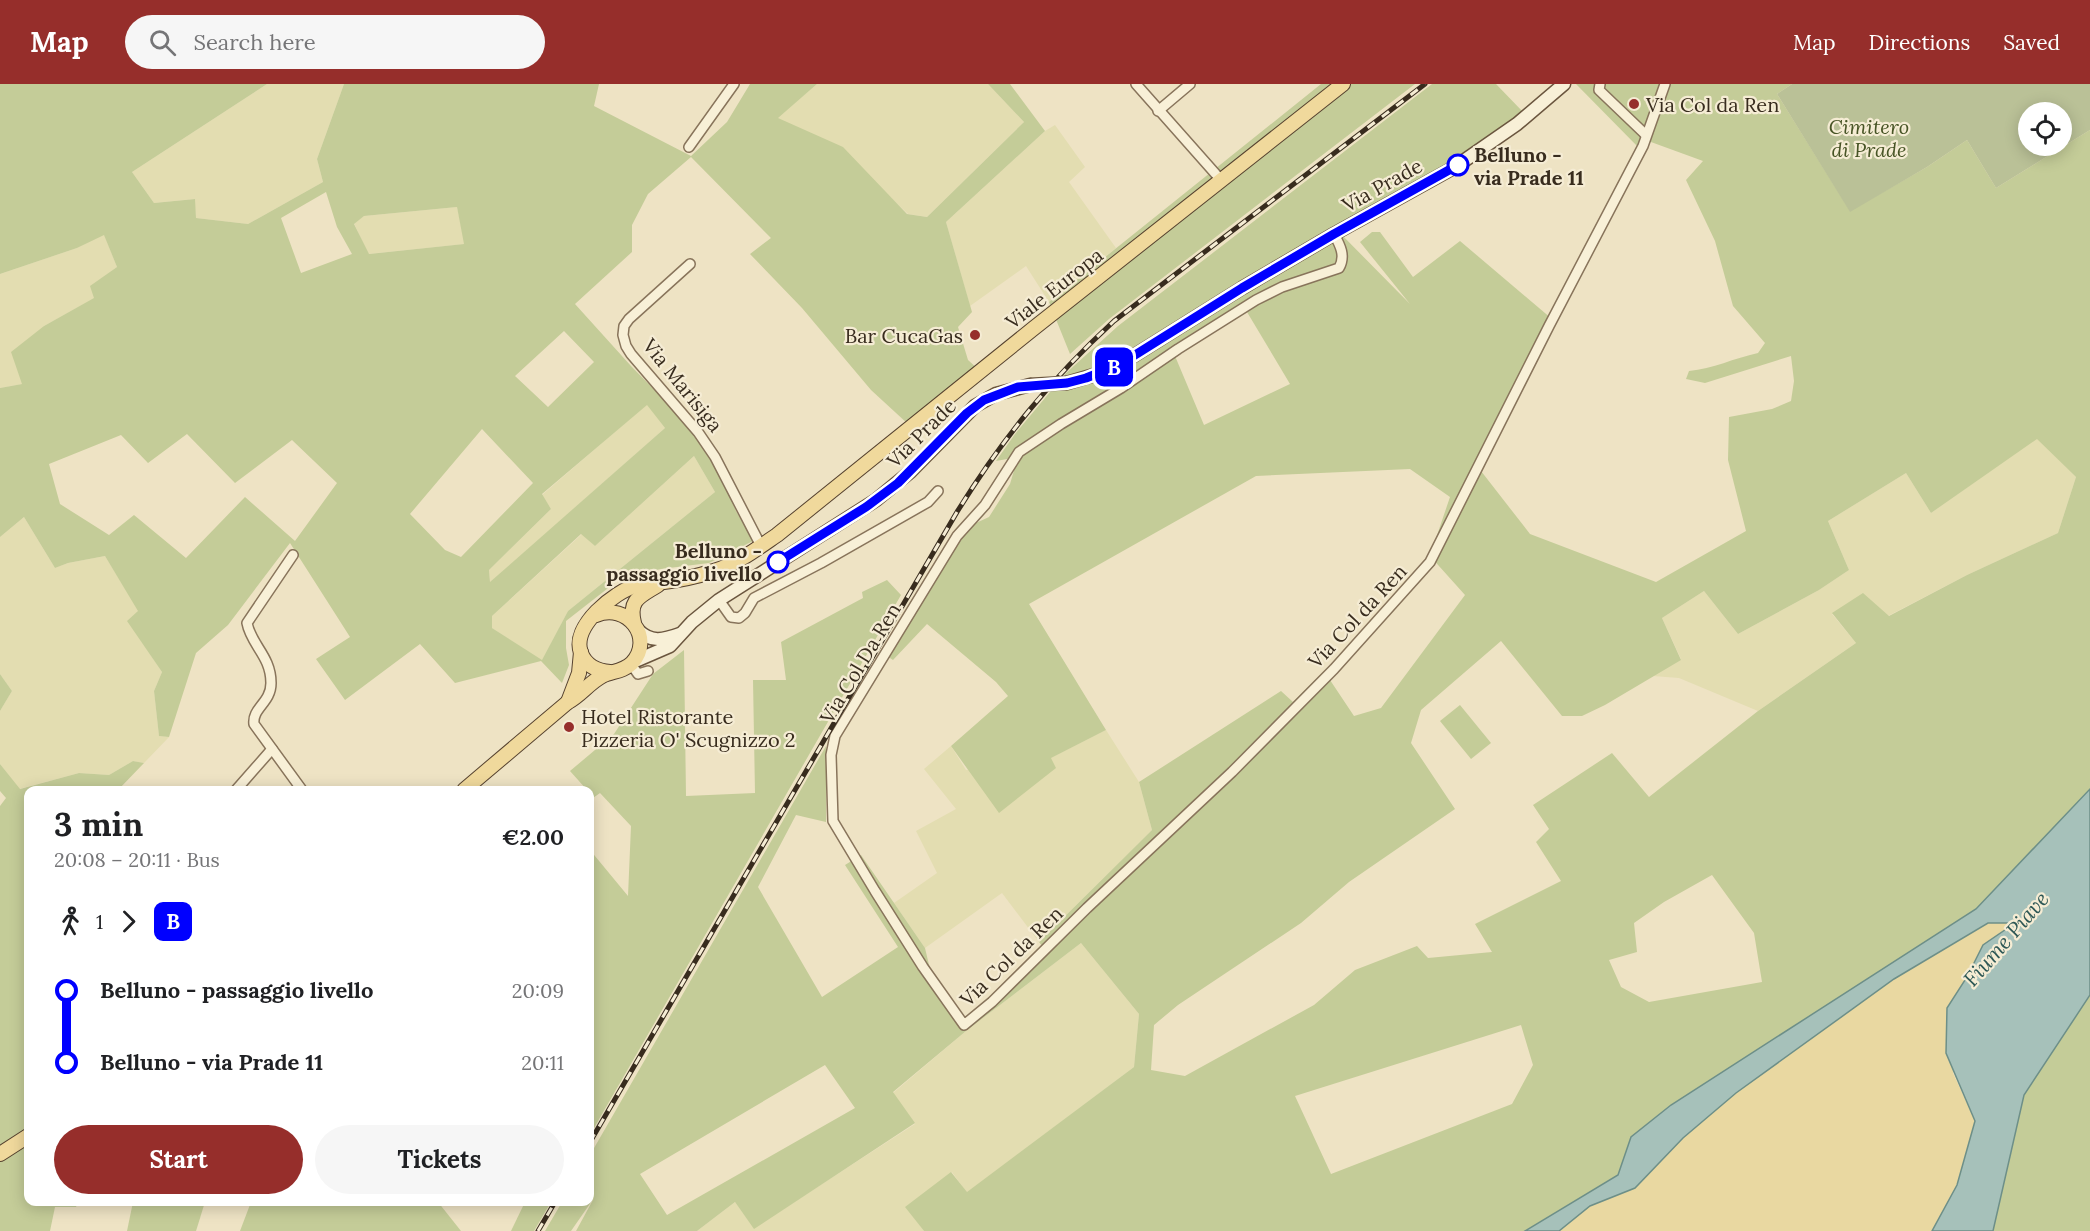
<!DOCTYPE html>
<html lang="en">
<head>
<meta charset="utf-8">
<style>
  body { margin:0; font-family:Lora,serif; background:#f6f6f6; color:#202124; height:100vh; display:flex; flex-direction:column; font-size:22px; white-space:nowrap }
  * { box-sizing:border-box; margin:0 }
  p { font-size:20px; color:#757577 }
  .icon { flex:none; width:33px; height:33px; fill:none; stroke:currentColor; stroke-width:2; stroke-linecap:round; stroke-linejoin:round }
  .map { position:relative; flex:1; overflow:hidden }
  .drawer { position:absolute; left:24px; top:702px; width:570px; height:420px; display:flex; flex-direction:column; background:#fff; border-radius:12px; box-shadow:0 3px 15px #0003 }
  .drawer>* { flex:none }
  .badge { padding:0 12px; border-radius:9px; font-size:21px; line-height:39px }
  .controls { position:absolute; left:2018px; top:18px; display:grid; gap:12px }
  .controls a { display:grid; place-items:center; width:54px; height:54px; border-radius:50%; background:#fff; box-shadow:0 3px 15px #0003; font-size:30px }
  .map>.badge { position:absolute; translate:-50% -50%; box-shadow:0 0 0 3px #fff }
  .legs { display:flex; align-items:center; gap:9px; height:66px; padding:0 30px; font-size:20px }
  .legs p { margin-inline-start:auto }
  .summary { display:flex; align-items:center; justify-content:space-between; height:102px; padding:0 30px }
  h1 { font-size:33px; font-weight:700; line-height:45px }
  .button { display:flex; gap:12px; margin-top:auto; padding:12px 30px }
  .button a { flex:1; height:69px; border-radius:36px; background:#962e2b; color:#fff; font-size:24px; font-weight:700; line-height:69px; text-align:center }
  .button a+a { background:#f6f6f6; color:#202124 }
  ul { padding:0 30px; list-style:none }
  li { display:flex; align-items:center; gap:21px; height:72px; font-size:22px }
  li i { display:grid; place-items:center; width:9px; height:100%; margin:0 8px; background:currentColor }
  li i::after { content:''; width:15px; height:15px; margin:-8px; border:4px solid; border-radius:50%; background:#fff }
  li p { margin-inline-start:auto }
  li:first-child i { background:linear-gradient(#0000 50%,currentColor 0) }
  li:last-child i { background:linear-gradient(currentColor 50%,#0000 0) }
  header { display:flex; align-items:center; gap:36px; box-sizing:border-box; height:84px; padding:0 30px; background:#962e2b; color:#fff }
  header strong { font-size:28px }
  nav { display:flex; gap:33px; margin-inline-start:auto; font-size:21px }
  .search { width:420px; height:54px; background:#f6f6f6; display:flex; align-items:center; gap:15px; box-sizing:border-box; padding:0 21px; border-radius:33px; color:#757577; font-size:22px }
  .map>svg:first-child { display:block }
  .farmland { fill:#e3ddb1 }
  .green { fill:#c4cc98; fill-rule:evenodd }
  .sand { fill:#e9d8a1 }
  .cemetery { fill:#bac197; fill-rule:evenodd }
  .water { fill:#a6c1ba; stroke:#6d8f88; stroke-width:1.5 }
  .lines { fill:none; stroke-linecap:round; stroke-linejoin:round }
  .street-casing { stroke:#88745b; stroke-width:12 }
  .secondary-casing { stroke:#6a553e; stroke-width:15 }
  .primary-casing { stroke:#56422f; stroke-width:16 }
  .street { stroke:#f8f0d7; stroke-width:9 }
  .secondary { stroke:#f8f0d7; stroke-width:12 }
  .primary { stroke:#f0d99c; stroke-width:14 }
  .rail-casing { stroke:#382c1e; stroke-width:5 }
  .rail { stroke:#f5ecd4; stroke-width:3; stroke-dasharray:9; stroke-linecap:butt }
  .secondary-bridge-casing { stroke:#6a553e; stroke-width:15; stroke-linecap:butt }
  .secondary-bridge { stroke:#f8f0d7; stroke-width:12 }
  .line-1-casing { stroke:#fff; stroke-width:14 }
  .line-1 { stroke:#00f; stroke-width:9 }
  .poi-dot { fill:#962e2b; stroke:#f5ecd4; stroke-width:2 }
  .stop-1-dot { fill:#fff; stroke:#00f; stroke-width:3 }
  .labels { text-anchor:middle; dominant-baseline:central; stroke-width:4.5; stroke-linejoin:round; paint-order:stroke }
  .poi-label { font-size:20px; fill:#382c1e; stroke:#f5ecd4; text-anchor:start }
  .park-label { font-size:20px; font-style:italic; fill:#475425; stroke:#f5ecd4 }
  .stop-label { font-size:20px; font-weight:bold; fill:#382c1e; stroke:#f5ecd4; text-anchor:start }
  .street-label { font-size:20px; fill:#382c1e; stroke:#f5ecd4 }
  .water-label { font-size:21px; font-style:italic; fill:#2e5856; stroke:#f5ecd4 }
</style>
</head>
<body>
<header>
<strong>Map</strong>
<div class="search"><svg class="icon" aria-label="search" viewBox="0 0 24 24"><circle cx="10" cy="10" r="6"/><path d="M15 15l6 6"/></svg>Search here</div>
<nav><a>Map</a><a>Directions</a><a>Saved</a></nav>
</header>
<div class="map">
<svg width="2090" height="1147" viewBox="0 0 2090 1147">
  <rect width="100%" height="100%" fill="#eee3c4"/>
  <g class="farmland">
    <path d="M267,0H344L317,75L323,98L248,140L196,134L194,115L154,119L132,88Z"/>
    <path d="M817,0H988L1024,38L927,133L908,130L887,110L777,34Z"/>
    <path d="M1055,41L1085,83L1069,98L1116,164L1049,218L1026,182L970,222L946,138L1045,47Z"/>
    <path d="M457,123L465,160L368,170L354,139L364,132Z"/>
    <path d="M104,150L117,183L91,202L95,214L44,242L22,300L0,304V190L77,164Z"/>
    <path d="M647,320L665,344L490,499L489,486L551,425L542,411Z"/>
    <path d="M2037,354L2076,393L2058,449L1967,491L1888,532L1832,530L1856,559L1758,627L1679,594L1653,592L1681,575L1662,534L1704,507L1738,550L1819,506L1849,486L1828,437L1906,389L1931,429Z"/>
    <path d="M694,372L715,408L568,527L542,577L492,544V532L582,450L595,462Z"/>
    <path d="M24,433L55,484L68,479L105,472L139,527L128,537L162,588L154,607L159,652L169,653L144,679L133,677L109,691L79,689L19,705L0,680V627L12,607L0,590V453Z"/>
    <path d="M1106,646L1139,698L1152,746L1039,858L1002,809L925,864L894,819L937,789L916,747L956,725L924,685L951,662L966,686L1050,674Z"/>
    <path d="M1081,859L1139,930L1134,983L967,1109L952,1088L906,1123L924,1147H697L735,1118L754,1144L915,1040L893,1009L966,947Z"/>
  </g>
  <g class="green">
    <path d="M0,0H267L132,88L154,119L195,115L196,134L248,140L323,98L317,75L344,0H599L594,22L691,72L727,38L750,0H817L778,34L843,63L907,130L927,133L1024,38L988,0H1010L1045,47L946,138L972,228L958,243L968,276L979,286L908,340L871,306L802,224L750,170L771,154L691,73L648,110L632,141V168L575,220L631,282L676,328L698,354L716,378L736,427L753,457L709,479L661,485L621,494L566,537V564L569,581L562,599L541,577L455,599L420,560L345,616L316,575L350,553L290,459L228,541L196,569L169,653L159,652L154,607L162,588L127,537L138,527L105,472L68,479L55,484L24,433L0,453V304L22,300L11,268L44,242L94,214L90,202L117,183L104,151L77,164L0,190ZM326,108L337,143L352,170L301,189L281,134ZM457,123L464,160L369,170L354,140L364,132ZM564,247L594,278L548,323L515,292ZM647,321L665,344L490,498L489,486L551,425L542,410ZM482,345L533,399L461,473L445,466L410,430ZM187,350L235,399L292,356L337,399L295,457L245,413L186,474L134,431L109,451L60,420L49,380L121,351L148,379ZM694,372L715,408L568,527L542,576L492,544V532L581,450L595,462Z"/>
    <path d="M1321,0H1415L1109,235L1070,270L1049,218Z"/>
    <path d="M1432,0H1496L1524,29L1464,71L1335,144L1410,220L1360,158L1372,148H1380L1413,193L1460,157L1552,235L1481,387L1530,450L1656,498L1746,447L1728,376L1729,333L1772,325L1791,317L1794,297L1791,272L1705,299L1686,295L1689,287C1713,285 1734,274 1758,269L1765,259L1733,222L1715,157L1686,96L1703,77L1640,54L1638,63L1576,0H1792L1777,10L1850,127L1927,83L1967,56L1996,104L2090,46V705L1976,826L1671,1021L1631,1053L1618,1091L1525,1147H924L905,1123L951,1088L967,1108L1134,983L1139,930L1081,859L966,947L893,1008L915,1039L754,1145L735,1118L697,1147H576L594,1114L571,1147H545L562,1118H590V1071L826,662V738L796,731L758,803L822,913L898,863L845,781L861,771L925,864L934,902L962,941L1046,867L1039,858L1152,746L1139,698L1281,607L1293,618L1324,587L1354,632L1381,624L1465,511L1430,472L1450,413L1410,385L1256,392L1029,520L1106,646L1051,674L1056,684L999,729L951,662L1008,612L996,598L927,540L893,576L881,568L952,450L989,433L1010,400L1018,373L996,377L1015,350L1065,290L1118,242ZM1247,228L1290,300L1204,341L1175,272ZM2037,355L2076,393L2058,449L1967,491L1889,532L1863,509L1832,529L1856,559L1758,627L1649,713L1612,669L1533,721L1549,745L1536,758L1561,797L1475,840L1492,868L1428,874L1417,862L1355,886L1314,921L1185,992L1151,986L1154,941L1178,921L1301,839L1349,798L1455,725L1411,659L1421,626L1501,557L1562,632H1582L1605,621L1681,576L1662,534L1704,507L1738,550L1819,506L1849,486L1828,437L1906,389L1931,429ZM1712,791L1754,849L1762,898L1649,918L1621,903L1609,876L1637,868L1634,839L1664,818ZM1521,941L1533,981L1512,1020L1331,1090L1295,1012ZM825,981L855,1024L667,1131L640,1090Z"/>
    <path d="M887,496L901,511L590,1051V766L628,812L631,742L600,709L593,714L590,710V706H587L570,687L614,650L653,590L684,566L686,712L755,709L753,596H786L781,558L863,514L862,508Z"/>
    <path d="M0,590L12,607L0,627Z"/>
    <path d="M1460,621L1491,659L1471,675L1440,637Z"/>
    <path d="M133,677L144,679L118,706H28V948L25,952L28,966V1118H78L76,1123H55L50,1147H0V722L6,714L0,707V680L20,705L79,689L109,691Z"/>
    <path d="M2090,911V1147H1993L2024,1011Z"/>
    <path d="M133,1118H205L196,1147H127Z"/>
    <path d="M251,1118H290L293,1121L319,1118H438L461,1147H240Z"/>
    <path d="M525,1118H551L534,1147H511Z"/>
  </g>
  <path class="sand" d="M1988,839H2016L1983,861L1967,893L1953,989L1975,1037L1957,1101L1932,1147H1559L1590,1122L1635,1104L1683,1054L1736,1009L1894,895Z"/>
  <path class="cemetery" d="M1792,0H2090V46L1996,104L1967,56L1927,83L1850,128L1777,10ZM2028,28H2061V62H2028Z"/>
  <path class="water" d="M2090,705V911L2024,1011L1993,1147H1932L1957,1101L1975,1037L1946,969L1947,924L1967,893L1983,861L2015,839H1988L1894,895L1736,1009L1683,1054L1635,1104L1590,1122L1559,1147H1525L1618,1091L1631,1053L1671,1021L1976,825Z"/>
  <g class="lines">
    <defs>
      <g id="street">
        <path d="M1136,0L1221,96"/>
        <path d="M1600,0L1599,6L1646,51"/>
        <path d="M1158,27L1190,0"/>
        <path d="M689,63L734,0"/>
        <path d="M1334,150C1340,161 1346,172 1339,184L1282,203L1256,216L1178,265L1121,304L1061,340L1019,368L985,421L957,452L835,652L831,671L833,737L875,807L923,883L964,941L992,918L1087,824L1232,688L1334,585L1430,478L1549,242L1643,62L1665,0"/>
        <path d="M690,180L629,235L624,242L623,251L626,262L631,270L698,348L715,373L761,462"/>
        <path d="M293,471L247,539C251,561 271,572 271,599C271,619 252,624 254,640L302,706"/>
        <path d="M719,516L731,533L739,534L745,529L754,514L821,479L928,418L938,407"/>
        <path d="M631,580L638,590L648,587"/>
        <path d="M236,706L272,665"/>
      </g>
      <g id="secondary">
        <path d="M1067,299L1101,289L1119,281L1242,204L1334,150L1455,83L1517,40L1564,0"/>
        <path d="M638,546C651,559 663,556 680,550"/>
        <path d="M633,578L670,562L692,538L719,516L876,416L910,388L975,322L996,310L1030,301"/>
      </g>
      <g id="primary">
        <path d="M634,539C628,515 641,512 658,501"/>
        <path d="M610,588C598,587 586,582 581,569C571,542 614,508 637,501C646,498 655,499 664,498C681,496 698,492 714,487C737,480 758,464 777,451L1034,244L1343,0"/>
        <path d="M568,618L579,589L581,568"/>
        <path d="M464,706L568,618C581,611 589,599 602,592C612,587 623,588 632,579C655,554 627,518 596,531"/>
        <path d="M0,1070L28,1052"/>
      </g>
    </defs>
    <use href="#street" class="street-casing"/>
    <use href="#secondary" class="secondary-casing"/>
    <use href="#primary" class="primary-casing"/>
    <use href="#street" class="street"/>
    <use href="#secondary" class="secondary"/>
    <use href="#primary" class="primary"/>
    <defs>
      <g id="rail">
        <path d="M590,1058L957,428C1002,355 1051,295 1114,237L1425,0"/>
        <path d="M538,1147L555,1118"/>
      </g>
    </defs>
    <use href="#rail" class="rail-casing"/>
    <use href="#rail" class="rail"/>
    <defs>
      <path id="secondary-bridge" d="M1030,301L1067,299"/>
    </defs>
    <use href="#secondary-bridge" class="secondary-bridge-casing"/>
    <use href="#secondary-bridge" class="secondary-bridge"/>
  </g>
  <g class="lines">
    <defs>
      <path id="line-1" d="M778,478L866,423L898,399L967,329L984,316L1018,303L1067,299L1086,294L1119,281L1242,204L1334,150L1458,81"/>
    </defs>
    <use href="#line-1" class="line-1-casing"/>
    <use href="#line-1" class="line-1"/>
  </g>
  <g class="poi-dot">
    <circle cx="1634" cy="20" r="6"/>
    <circle cx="975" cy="251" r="6"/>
    <circle cx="569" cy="643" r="6"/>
  </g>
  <g class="stop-1-dot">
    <circle cx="1458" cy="81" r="10"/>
    <circle cx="778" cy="478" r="10"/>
  </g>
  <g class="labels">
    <g class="poi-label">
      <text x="1646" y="20">Via Col da Ren</text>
      <text x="963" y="251" text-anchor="end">Bar CucaGas</text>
      <text x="581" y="632">Hotel Ristorante<tspan x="581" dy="23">Pizzeria O' Scugnizzo 2</tspan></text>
    </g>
    <g class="park-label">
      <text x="1869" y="42">Cimitero<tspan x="1869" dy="23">di Prade</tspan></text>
    </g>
    <g class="stop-label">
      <text x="1474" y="70">Belluno -<tspan x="1474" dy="23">via Prade 11</tspan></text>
      <text x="762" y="466" text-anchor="end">Belluno -<tspan x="762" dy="23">passaggio livello</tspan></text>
    </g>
    <g class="street-label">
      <text transform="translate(1382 101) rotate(-29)">Via Prade</text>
      <text transform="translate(1054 204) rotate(-38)">Viale Europa</text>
      <text transform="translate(683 301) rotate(51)">Via Marisiga</text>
      <text transform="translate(921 349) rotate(-45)">Via Prade</text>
      <text transform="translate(1357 532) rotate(-47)">Via Col da Ren</text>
      <text transform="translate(860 579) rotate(-59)">Via Col Da Ren</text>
      <text transform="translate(1011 872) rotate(-44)">Via Col da Ren</text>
    </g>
    <g class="water-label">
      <text transform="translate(2006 855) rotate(-49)">Fiume Piave</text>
    </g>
  </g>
</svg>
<div class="controls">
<a><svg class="icon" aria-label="locate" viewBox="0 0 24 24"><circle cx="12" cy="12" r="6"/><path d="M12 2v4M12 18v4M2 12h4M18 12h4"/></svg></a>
</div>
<b class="badge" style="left:1114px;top:283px;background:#00f;color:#fff">B</b>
<section class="drawer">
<div class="summary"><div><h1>3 min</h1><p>20:08 – 20:11 · Bus</p></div><b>€2.00</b></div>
<div class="legs"><svg class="icon" aria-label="walk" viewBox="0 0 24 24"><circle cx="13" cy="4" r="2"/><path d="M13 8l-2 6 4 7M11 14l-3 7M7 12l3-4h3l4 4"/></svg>1<svg class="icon" aria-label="forward" viewBox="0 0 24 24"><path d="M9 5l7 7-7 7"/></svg><b class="badge" style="background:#00f;color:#fff">B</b></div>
<ul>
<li><i style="color:#00f"></i><b>Belluno - passaggio livello</b><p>20:09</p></li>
<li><i style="color:#00f"></i><b>Belluno - via Prade 11</b><p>20:11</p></li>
</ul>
<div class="button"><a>Start</a><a>Tickets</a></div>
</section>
</div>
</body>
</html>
